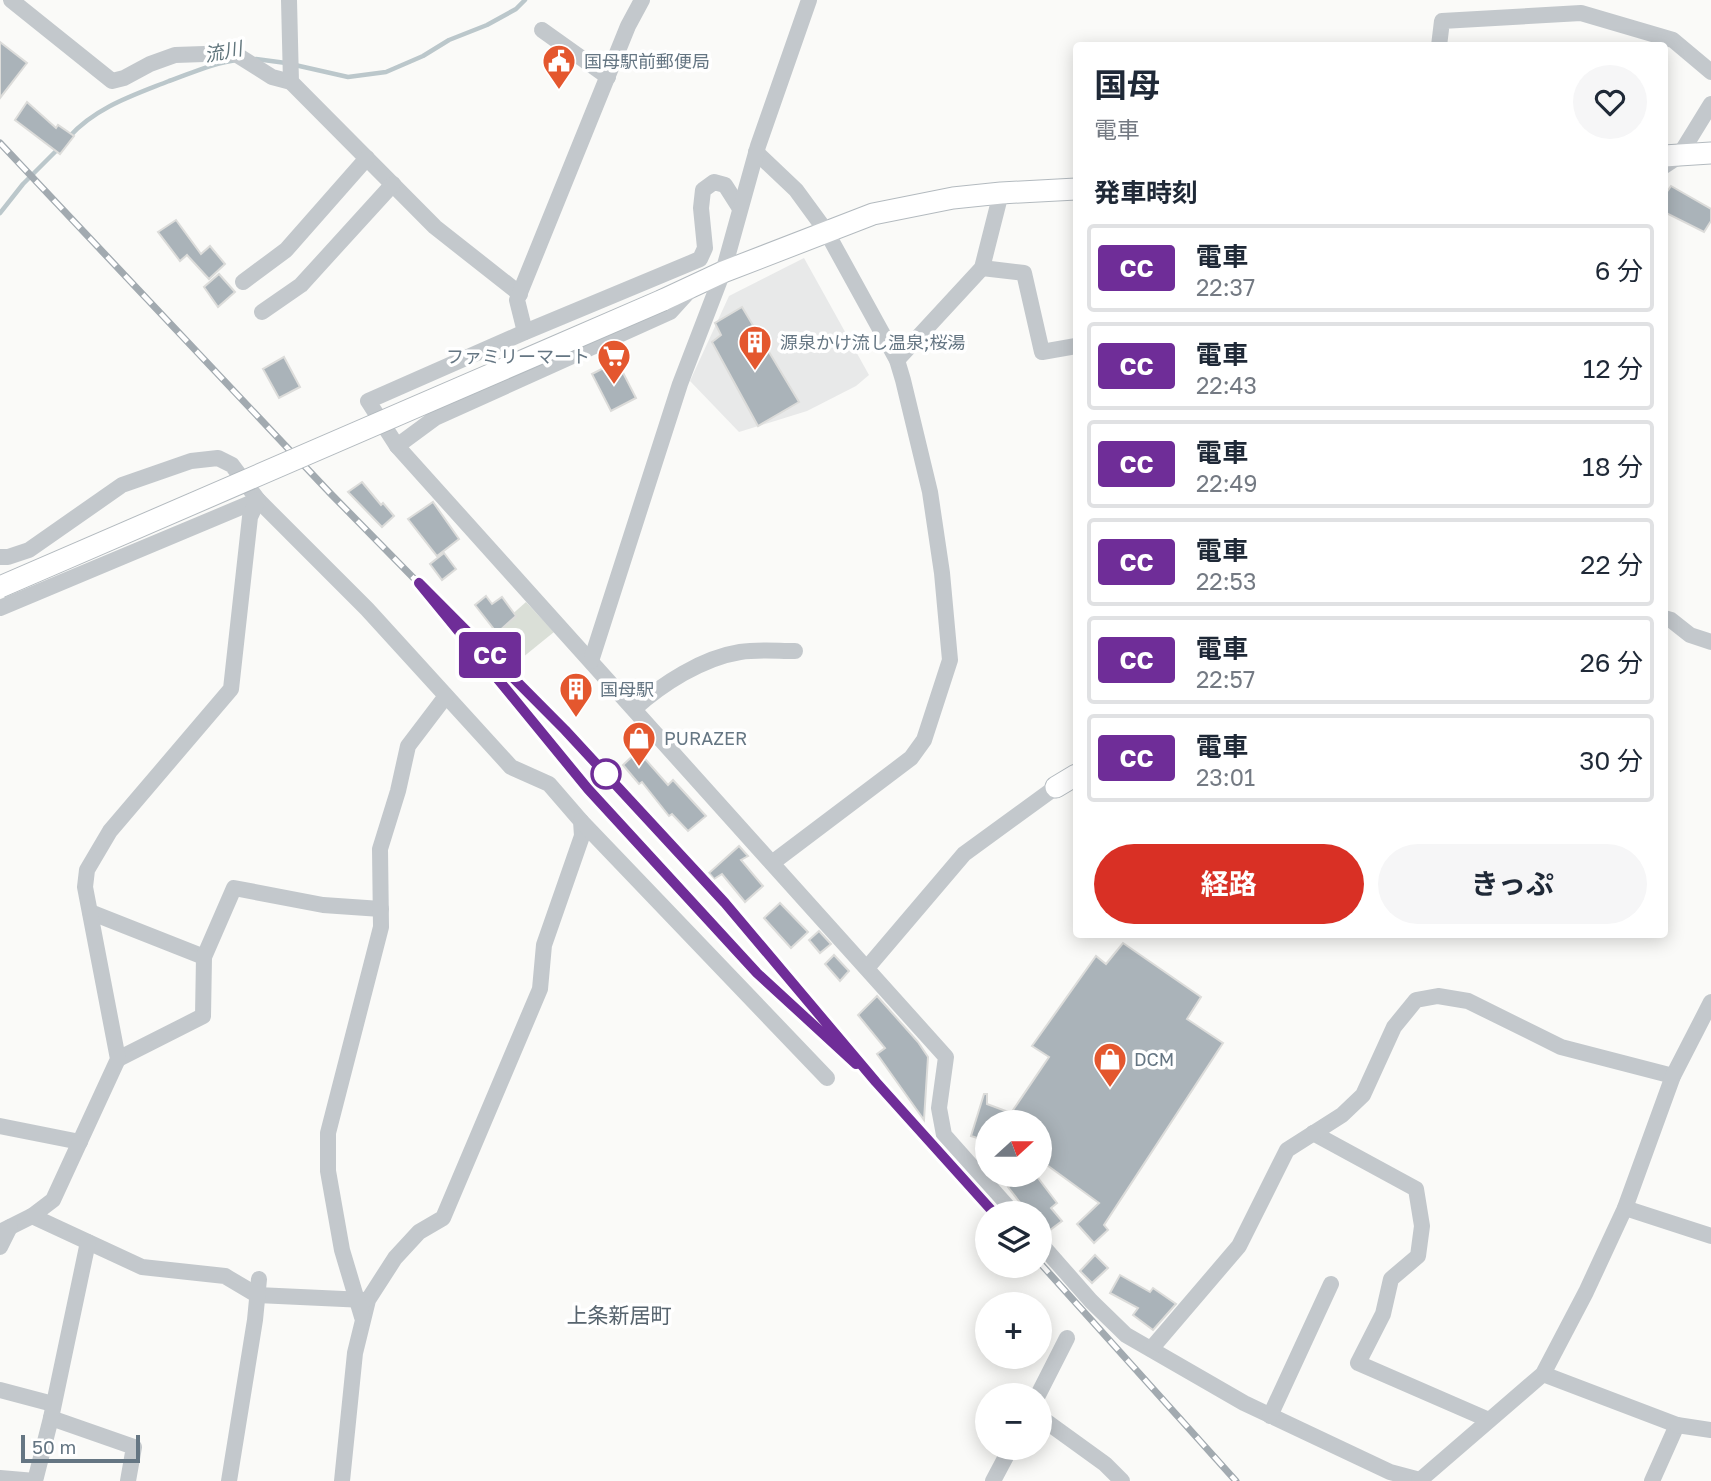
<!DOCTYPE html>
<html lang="ja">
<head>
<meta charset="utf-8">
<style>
  body { margin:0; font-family:"Golos Text","Noto Sans JP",sans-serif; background:#f6f6f7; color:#1f2937; height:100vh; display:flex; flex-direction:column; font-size:26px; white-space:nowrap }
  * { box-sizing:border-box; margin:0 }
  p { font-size:23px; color:#747a83 }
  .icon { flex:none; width:38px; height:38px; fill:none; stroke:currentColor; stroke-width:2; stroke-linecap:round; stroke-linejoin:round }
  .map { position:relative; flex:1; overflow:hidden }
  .drawer { position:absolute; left:1073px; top:42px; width:595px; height:896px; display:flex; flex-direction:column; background:#fff; border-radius:7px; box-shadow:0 4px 18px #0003 }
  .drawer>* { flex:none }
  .badge { padding:0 14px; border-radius:5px; font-size:24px; line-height:46px }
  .needle { width:46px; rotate:69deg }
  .fabs { position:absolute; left:975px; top:1110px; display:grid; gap:14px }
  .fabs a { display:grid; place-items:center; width:77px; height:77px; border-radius:50%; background:#fff; box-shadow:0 4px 18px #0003; font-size:35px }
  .scale { position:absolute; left:21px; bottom:18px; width:119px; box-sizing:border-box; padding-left:7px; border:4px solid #657683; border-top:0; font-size:19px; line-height:24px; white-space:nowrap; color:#657683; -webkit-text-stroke:5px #fff; paint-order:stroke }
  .map>.badge { position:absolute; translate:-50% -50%; box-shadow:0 0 0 4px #fff }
  h2 { padding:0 21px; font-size:26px; line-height:63px }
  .round { display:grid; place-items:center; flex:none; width:74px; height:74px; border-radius:37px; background:#f6f6f7 }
  .summary { display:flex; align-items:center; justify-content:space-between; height:119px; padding:0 21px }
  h1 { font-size:33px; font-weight:700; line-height:52px }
  .action { display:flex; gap:14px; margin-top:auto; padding:14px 21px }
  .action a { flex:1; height:80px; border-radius:42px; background:#d93025; color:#fff; font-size:28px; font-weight:700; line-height:80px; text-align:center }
  .action a+a { background:#f6f6f7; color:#1f2937 }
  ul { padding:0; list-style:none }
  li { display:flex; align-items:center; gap:21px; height:88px; margin:0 14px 10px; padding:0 7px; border:4px solid #e0e1e3; border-radius:7px }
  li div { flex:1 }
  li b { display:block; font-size:26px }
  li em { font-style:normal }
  li .badge { min-width:77px; font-weight:700; text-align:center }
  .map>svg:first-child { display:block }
  .built { fill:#e8e9e9 }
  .green { fill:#dadfd7 }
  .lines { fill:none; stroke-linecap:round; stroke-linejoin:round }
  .stream { stroke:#bbc7cb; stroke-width:4.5 }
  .building { fill:#aab3b9; stroke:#dcdcda; stroke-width:2 }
  .secondary-casing { stroke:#b3babf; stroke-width:23 }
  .street { stroke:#c3c8cc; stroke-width:16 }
  .secondary { stroke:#fff; stroke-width:21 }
  .rail-casing { stroke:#a2aab0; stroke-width:7 }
  .rail { stroke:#fff; stroke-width:4.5; stroke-dasharray:13; stroke-linecap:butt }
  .secondary-bridge-casing { stroke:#b3babf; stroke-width:23; stroke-linecap:butt }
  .secondary-bridge { stroke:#fff; stroke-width:21 }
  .line-casing { stroke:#fff; stroke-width:16 }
  .line { stroke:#6f2d98; stroke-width:10 }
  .stop-dot { fill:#fff; stroke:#6f2d98; stroke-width:3.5 }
  .labels { text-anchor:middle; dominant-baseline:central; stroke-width:7; stroke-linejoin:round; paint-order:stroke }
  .poi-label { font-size:18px; fill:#657683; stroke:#fff; text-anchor:start }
  .water-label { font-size:19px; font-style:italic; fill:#60757c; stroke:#fff }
  .quarter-label { font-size:21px; fill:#57646e; stroke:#fff }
</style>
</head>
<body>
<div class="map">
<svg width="1711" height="1481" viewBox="0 0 1711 1481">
  <rect width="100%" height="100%" fill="#fafaf8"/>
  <path class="built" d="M804,258L869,375L856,386L807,411L739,432L690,381L729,296Z"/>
  <path class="green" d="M526,602L554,632L517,662L490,634Z"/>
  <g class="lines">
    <g class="stream">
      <path d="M256,59L286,63"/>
      <path d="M295,65L348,77L386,72L423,56L449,40L487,25L516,9L525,0"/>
      <path d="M69,137C96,107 134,95 169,81C192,73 213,63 237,60"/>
      <path d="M0,213L23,184L59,148"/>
    </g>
  </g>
  <g class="building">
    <path d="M0,42L27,63L0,98Z"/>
    <path d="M27,102L56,128L58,125L74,136L60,154L15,120Z"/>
    <path d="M1671,186L1711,209V221L1704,232L1664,212V196Z"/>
    <path d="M176,220L201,254L210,246L225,264L209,279L187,255L180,261L158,232Z"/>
    <path d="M219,274L235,292L218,307L204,287Z"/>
    <path d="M742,307L799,402L758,426L712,342L721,335L715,323Z"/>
    <path d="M284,357L300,387L279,398L263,369Z"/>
    <path d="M617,361L636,398L611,411L592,374Z"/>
    <path d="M362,482L381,505L383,503L394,516L382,527L348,492Z"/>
    <path d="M433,502L459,539L437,556L408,519Z"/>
    <path d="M444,553L456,569L442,580L430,564Z"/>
    <path d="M486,596L492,604L502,597L516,616L497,633L475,605Z"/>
    <path d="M638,751L668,785L673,780L706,816L688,831L672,814L669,816L642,782L639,784L623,765Z"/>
    <path d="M739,846L748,856L741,860L763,886L745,902L722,874L714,879L709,873Z"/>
    <path d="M780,903L808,932L791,948L764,918Z"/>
    <path d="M819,931L831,944L820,953L809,940Z"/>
    <path d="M1123,943L1201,997L1187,1019L1223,1043L1104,1225L1108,1230L1094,1243L1077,1224L1099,1203L1040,1160V1122H987V1141L971,1136L984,1094H987V1104L1011,1113L1049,1057L1032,1046L1096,956L1106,964Z"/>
    <path d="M834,955L849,971L840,981L825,964Z"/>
    <path d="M877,996L918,1042L928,1057L924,1120L877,1054L885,1048L858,1015Z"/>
    <path d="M1026,1174H1035L1057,1203L1051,1208L1062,1221L1046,1233L1040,1225V1213H1028L1008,1187Z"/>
    <path d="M1095,1255L1108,1268L1092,1283L1080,1271Z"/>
    <path d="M1120,1275L1150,1292L1153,1288L1176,1304L1153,1330L1133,1315L1138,1308L1110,1293Z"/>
  </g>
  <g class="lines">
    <defs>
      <g id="secondary">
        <path d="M1664,156L1711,153"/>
        <path d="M663,300L723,272L873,214L953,198L1001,193L1076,189"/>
        <path d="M1056,787L1076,775"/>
      </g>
    </defs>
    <use href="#secondary" class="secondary-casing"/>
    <g class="street">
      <path d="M11,0L112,81L124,78L150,64L175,55L234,53L272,77L291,82"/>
      <path d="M289,0L291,82L435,227L520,294"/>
      <path d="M542,30L608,77"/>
      <path d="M1439,46L1442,21L1581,13L1673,40L1711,72"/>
      <path d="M756,152L796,190L826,231L897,360L903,380L930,492L942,573L950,660L924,740L911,758L772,863"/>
      <path d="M1664,166L1679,156L1711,104"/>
      <path d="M739,207L725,185L714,182L703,190L701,208L705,248L700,259L525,332L368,401L397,446L946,1057L939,1108L944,1135L1013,1213"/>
      <path d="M982,268L1024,273L1042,352L1076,346"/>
      <path d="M243,282L286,250L367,158"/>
      <path d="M262,312L301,285L393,184"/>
      <path d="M525,332L517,300L628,26L642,0"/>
      <path d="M897,360L982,268L1001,193"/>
      <path d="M397,446L435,418L670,312L690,290"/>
      <path d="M0,557H8L29,550L122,485L191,461L218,458L232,465L258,500L367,609L511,767L549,784L581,821L582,836L544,945L540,989L443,1218L419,1232L395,1258L368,1300L355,1353L342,1481"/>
      <path d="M0,608L258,500"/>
      <path d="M1664,618L1671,620L1690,635L1711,642"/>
      <path d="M591,661L680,384L723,272L758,146L809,0"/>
      <path d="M634,709C662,684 702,658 740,652C758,649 777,651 795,651"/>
      <path d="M581,821L827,1078"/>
      <path d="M90,912L204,957"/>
      <path d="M867,968L964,854L1056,787L1066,784"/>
      <path d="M118,1059L203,1016L204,957L234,888L323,905L381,909"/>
      <path d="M0,1126L80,1142"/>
      <path d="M1313,1133L1416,1189L1422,1226L1418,1256L1391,1279L1383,1314L1358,1363L1489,1420"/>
      <path d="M1625,1208L1711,1236"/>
      <path d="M32,1216L142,1267L225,1276L257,1295L365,1300"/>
      <path d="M0,1232L32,1216L53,1200L118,1059L85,887L87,870L110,831L231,689L250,517L258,500"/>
      <path d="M1040,1243L1091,1301L1126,1335L1244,1403L1390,1472L1420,1480"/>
      <path d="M0,1247L10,1227"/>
      <path d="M362,1317L342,1250L328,1171V1133L381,927L380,849L398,791L408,746L446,696"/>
      <path d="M1151,1349L1239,1246L1287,1150L1342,1115L1363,1095L1394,1027L1416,1000L1438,996L1468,1001L1561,1047L1673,1076"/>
      <path d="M1543,1374L1677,1425L1652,1481"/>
      <path d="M0,1390L53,1404"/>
      <path d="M1038,1395L1067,1338"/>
      <path d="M1270,1416L1331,1284"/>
      <path d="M1040,1417L1105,1464L1122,1481"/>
      <path d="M51,1418L134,1447L128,1481"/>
      <path d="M1677,1425L1711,1430"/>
      <path d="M0,1478L35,1481"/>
      <path d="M35,1481L51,1418L88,1242"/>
      <path d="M229,1481L255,1320L259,1279"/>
      <path d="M993,1481L1011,1447"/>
      <path d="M1419,1481L1543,1374L1586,1292L1625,1208L1673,1076L1711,1002"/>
    </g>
    <use href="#secondary" class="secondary"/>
    <defs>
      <g id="rail">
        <path d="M0,143L330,493L605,773L725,903L876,1082L994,1213"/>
        <path d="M478,655L588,789L757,973L837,1047"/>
        <path d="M1040,1263L1236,1481"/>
      </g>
    </defs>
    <use href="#rail" class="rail-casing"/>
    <use href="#rail" class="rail"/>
    <defs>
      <path id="secondary-bridge" d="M0,587L663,300"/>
    </defs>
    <use href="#secondary-bridge" class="secondary-bridge-casing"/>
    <use href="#secondary-bridge" class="secondary-bridge"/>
  </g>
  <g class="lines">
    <defs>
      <path id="line" d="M856,1064L757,973L588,789L419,583L565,730L725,903L876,1082L994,1213"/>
    </defs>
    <use href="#line" class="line-casing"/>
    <use href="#line" class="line"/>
  </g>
  <defs>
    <symbol id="civic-pin" viewBox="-11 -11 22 30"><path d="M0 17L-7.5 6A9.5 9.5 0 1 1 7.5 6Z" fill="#e4572e" stroke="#fff"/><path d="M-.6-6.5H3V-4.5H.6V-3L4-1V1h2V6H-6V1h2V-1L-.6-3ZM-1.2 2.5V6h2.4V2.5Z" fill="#fff"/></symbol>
    <symbol id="building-pin" viewBox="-11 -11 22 30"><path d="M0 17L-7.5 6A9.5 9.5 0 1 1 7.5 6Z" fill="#e4572e" stroke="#fff"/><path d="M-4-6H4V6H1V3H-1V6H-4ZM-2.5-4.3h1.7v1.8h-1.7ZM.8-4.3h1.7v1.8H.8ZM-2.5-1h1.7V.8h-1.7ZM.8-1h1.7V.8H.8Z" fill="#fff"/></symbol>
    <symbol id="supermarket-pin" viewBox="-11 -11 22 30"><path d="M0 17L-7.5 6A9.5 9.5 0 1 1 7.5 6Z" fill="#e4572e" stroke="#fff"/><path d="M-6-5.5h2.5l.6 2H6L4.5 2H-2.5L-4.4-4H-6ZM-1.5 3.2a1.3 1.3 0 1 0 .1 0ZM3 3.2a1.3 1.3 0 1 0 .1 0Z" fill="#fff"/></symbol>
    <symbol id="shop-pin" viewBox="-11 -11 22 30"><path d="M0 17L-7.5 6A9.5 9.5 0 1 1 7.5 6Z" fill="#e4572e" stroke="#fff"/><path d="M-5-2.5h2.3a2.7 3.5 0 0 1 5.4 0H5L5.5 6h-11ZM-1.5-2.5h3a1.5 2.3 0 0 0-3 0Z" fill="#fff"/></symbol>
  </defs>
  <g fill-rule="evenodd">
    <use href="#civic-pin" x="540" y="42" width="38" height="52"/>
    <use href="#building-pin" x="736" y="323" width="38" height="52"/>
    <use href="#supermarket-pin" x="595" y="337" width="38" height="52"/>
    <use href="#building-pin" x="557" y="670" width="38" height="52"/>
    <use href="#shop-pin" x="620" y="719" width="38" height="52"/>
    <use href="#shop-pin" x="1091" y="1040" width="38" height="52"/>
  </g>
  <circle class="stop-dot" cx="606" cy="774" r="14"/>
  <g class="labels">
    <g class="poi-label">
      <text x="584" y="61">国母駅前郵便局</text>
      <text x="780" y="342">源泉かけ流し温泉;桜湯</text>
      <text x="590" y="356" text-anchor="end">ファミリーマート</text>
      <text x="600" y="689">国母駅</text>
      <text x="664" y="738">PURAZER</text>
      <text x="1134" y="1059">DCM</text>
    </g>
    <g class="water-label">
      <text transform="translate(223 51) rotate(-11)">流川</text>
    </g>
    <g class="quarter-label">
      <text x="619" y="1315">上条新居町</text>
    </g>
  </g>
</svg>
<div class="fabs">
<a><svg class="needle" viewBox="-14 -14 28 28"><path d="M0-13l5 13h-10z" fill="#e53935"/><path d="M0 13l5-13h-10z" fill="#747a83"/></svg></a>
<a><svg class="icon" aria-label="layers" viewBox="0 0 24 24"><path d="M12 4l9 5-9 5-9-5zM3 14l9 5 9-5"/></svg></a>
<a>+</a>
<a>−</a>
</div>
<div class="scale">50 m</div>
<b class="badge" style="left:490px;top:655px;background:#6f2d98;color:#fff">CC</b>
<section class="drawer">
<div class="summary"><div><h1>国母</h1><p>電車</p></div><a class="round"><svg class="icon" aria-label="heart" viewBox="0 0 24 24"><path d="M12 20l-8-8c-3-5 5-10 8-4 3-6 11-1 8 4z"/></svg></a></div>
<h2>発車時刻</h2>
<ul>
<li><span class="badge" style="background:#6f2d98;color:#fff">CC</span><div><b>電車</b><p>22:37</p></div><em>6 分</em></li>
<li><span class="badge" style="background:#6f2d98;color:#fff">CC</span><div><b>電車</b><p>22:43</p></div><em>12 分</em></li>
<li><span class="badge" style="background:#6f2d98;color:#fff">CC</span><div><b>電車</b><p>22:49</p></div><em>18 分</em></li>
<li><span class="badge" style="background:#6f2d98;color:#fff">CC</span><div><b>電車</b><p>22:53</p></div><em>22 分</em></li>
<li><span class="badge" style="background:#6f2d98;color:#fff">CC</span><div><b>電車</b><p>22:57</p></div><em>26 分</em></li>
<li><span class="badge" style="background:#6f2d98;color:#fff">CC</span><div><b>電車</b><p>23:01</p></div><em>30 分</em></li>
</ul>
<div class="action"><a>経路</a><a>きっぷ</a></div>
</section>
</div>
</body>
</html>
